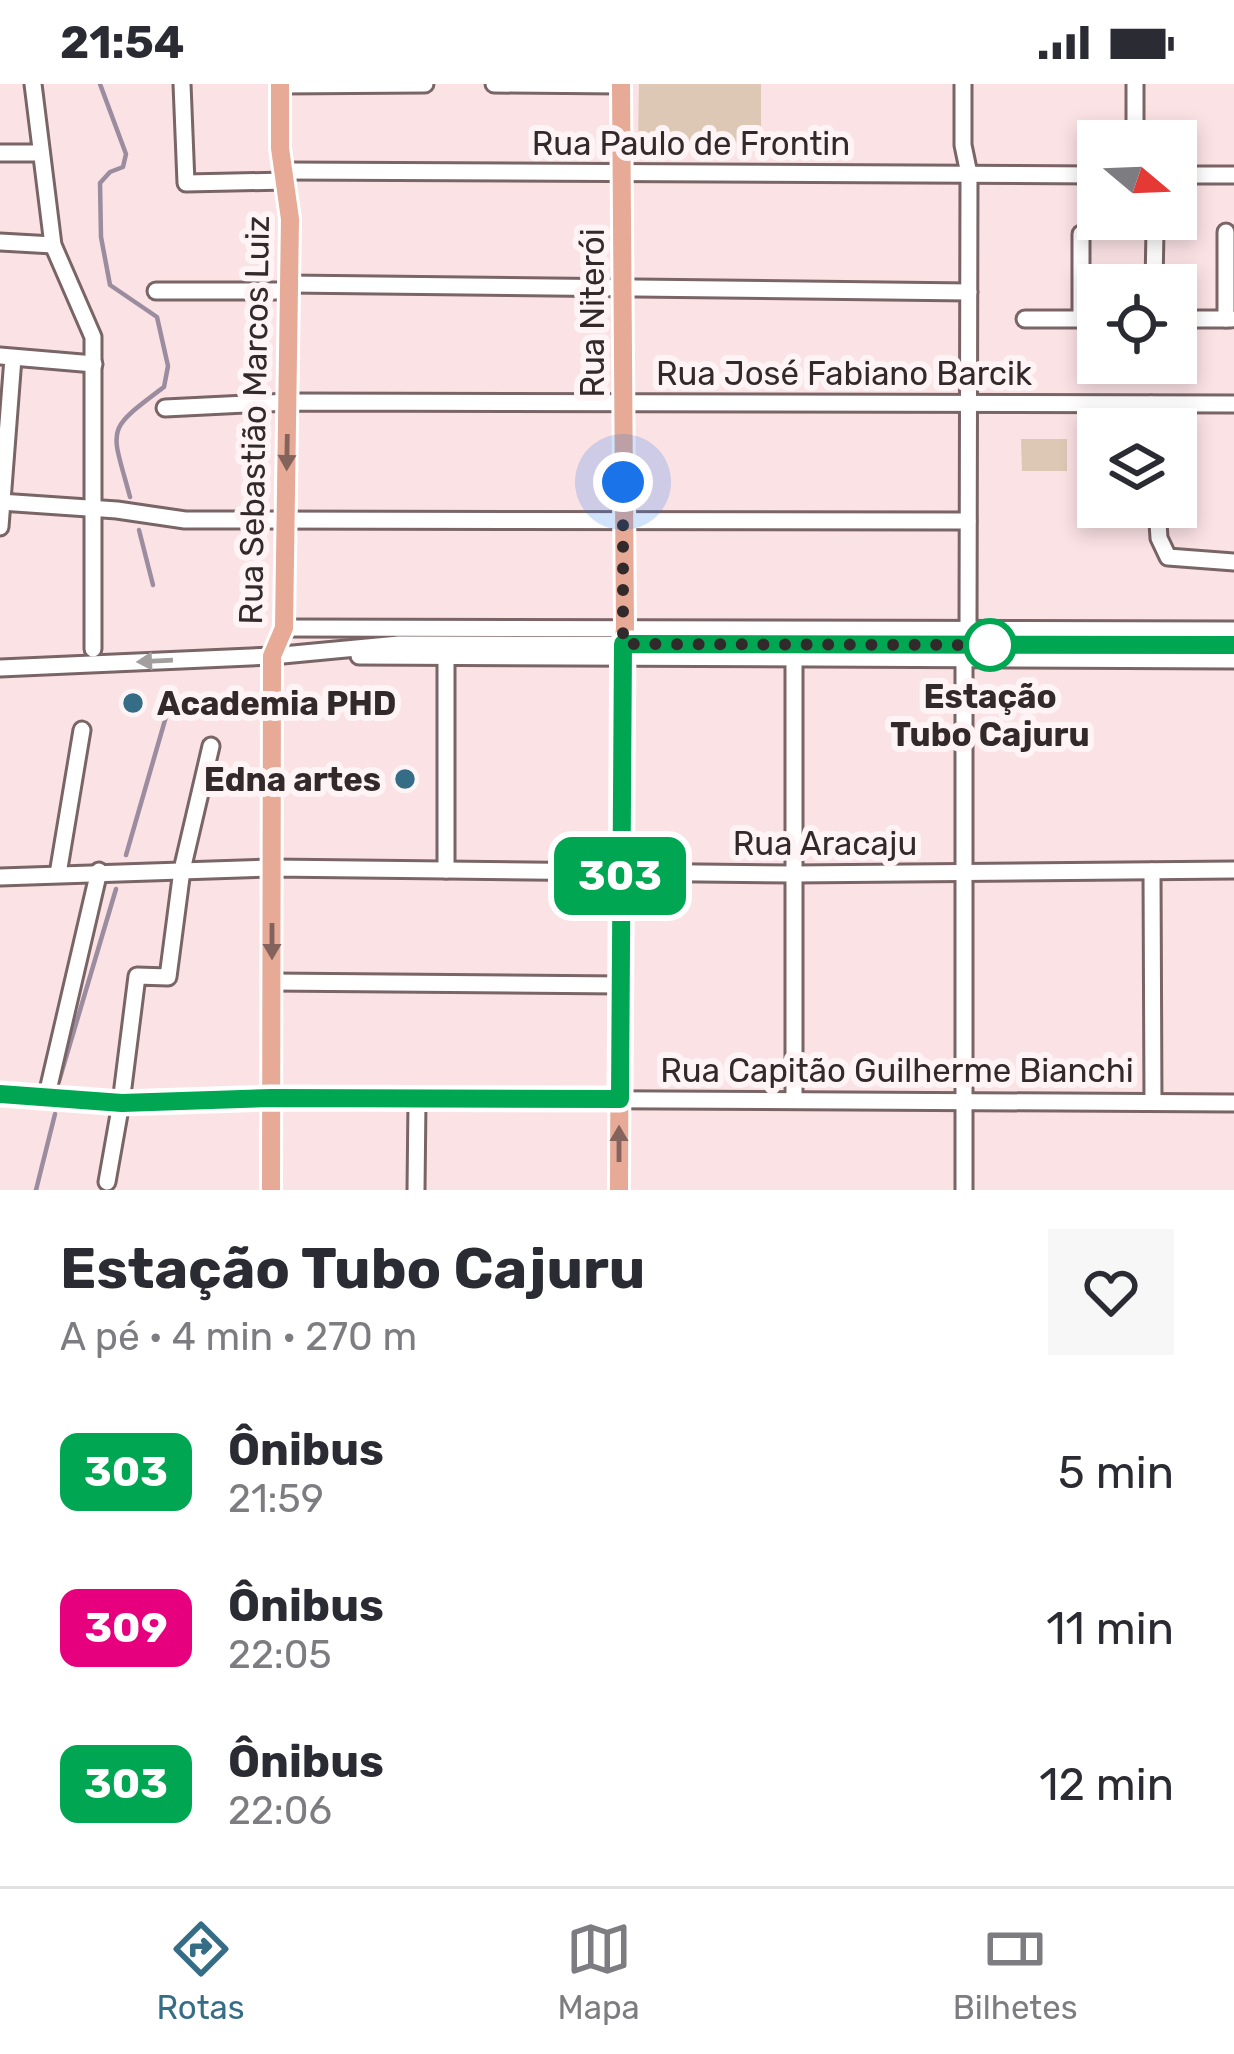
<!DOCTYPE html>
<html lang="pt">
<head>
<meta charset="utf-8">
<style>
  body { margin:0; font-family:Rubik,sans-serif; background:#f7f7f7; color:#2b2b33; height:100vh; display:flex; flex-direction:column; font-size:45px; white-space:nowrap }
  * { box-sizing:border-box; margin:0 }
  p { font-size:39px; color:#7c7c81 }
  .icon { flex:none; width:66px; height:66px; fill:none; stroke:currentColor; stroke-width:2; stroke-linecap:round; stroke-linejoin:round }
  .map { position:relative; height:1106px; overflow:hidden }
  .side { display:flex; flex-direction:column; background:#fff; flex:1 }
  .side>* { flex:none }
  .badge { padding:0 24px; border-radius:18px; font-size:42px; line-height:78px }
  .needle { width:78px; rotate:109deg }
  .buttons { position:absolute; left:1077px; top:36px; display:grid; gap:24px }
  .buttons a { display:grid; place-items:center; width:120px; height:120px; border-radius:0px; background:#fff; box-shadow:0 6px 18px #0003; font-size:60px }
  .you { position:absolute; width:60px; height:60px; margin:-30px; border:9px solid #fff; border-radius:50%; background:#1a73e8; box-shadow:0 0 0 18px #1a73e833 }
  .map>.badge { position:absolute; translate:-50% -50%; box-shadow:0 0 0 6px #fff }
  .round { display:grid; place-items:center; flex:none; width:126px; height:126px; border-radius:0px; background:#f7f7f7 }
  .head { display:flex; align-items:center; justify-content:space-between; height:204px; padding:0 60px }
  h1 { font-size:57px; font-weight:700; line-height:90px }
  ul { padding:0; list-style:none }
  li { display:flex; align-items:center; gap:36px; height:156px; padding:0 60px }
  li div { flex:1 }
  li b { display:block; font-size:45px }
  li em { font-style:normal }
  li .badge { min-width:132px; font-weight:700; text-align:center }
  .status { display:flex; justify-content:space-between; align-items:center; height:84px; padding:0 60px; background:#fff; direction:ltr }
  .status svg { height:33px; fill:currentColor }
  .dock { display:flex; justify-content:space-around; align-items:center; height:168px; border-top:3px solid #e1e1e2; background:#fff; font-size:33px; color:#7c7c81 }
  .dock a { display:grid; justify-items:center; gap:6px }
  .dock .active { color:#356d87 }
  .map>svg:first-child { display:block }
  .pitch { fill:#dcc8b4 }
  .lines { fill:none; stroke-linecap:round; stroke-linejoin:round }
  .stream { stroke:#9b8c9f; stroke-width:4.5 }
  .minor-casing { stroke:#796466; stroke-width:21 }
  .major-casing { stroke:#fff; stroke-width:24 }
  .minor { stroke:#fff; stroke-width:15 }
  .major { stroke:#e6aa96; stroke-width:18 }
  .oneway { fill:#83635b }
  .oneway2 { fill:#a39f9f }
  .line-casing { stroke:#fff; stroke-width:27 }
  .line { stroke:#00a651; stroke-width:18 }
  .walk { stroke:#32292a; stroke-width:12; stroke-dasharray:0 21.6 }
  .stop-dot { fill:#fff; stroke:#00a651; stroke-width:6 }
  .poi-dot { fill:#356d87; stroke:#fef4f5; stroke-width:4.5 }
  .labels { text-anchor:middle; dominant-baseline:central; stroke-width:12; stroke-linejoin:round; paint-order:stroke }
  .street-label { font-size:33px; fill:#32292a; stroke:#fef4f5 }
  .stop-label { font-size:33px; font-weight:bold; fill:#32292a; stroke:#fef4f5 }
  .poi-label { font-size:33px; font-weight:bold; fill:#32292a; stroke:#fef4f5; text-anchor:start }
</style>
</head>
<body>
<div class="status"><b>21:54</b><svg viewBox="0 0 49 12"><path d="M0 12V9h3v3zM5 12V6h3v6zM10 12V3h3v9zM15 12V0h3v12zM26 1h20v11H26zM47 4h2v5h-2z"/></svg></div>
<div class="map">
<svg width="1234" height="1106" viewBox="0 0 1234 1106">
  <rect width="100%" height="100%" fill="#fbe2e5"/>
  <g class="pitch">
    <path d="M639,0H761V59H638Z"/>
    <path d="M1021,355H1067V387H1022Z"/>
  </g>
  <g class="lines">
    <g class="stream">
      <path d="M100,0L126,70L123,83L110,88L100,99L101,153L110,201L157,233L168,282L164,303C104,348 111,342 130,413"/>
      <path d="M139,446L153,501"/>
      <path d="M126,771L174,605"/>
      <path d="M59,997L116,805"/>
      <path d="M36,1106L55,1030"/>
    </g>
    <defs>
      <g id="minor">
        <path d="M33,0L53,161L93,253V565"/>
        <path d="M182,0L186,99L286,97"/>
        <path d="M494,0L621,1"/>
        <path d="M963,0V61L969,90L968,545"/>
        <path d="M1135,0V57"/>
        <path d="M280,1L425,0"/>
        <path d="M0,69H41"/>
        <path d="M284,87L1098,91"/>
        <path d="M1176,91H1234"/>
        <path d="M1226,148V235"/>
        <path d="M0,158L53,161"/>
        <path d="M289,200L969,208"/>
        <path d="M1154,201L1155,146"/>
        <path d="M156,207H289"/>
        <path d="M1025,235H1098"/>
        <path d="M1081,235V150"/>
        <path d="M1176,235H1231"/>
        <path d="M0,272L94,280"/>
        <path d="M1151,320L1152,345"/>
        <path d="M165,324L288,318L1234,320"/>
        <path d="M0,418L117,426L185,436L968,437"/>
        <path d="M1157,423L1159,454L1168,473L1234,478"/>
        <path d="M0,443L13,274"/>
        <path d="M284,544L1234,546"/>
        <path d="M359,572L1234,576"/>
        <path d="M0,584L272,572L399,560L1234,561"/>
        <path d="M446,786V572"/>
        <path d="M1152,787L1153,1018"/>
        <path d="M58,790L82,646"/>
        <path d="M0,793L272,784L794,790L1234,786"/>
        <path d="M271,898L620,901"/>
        <path d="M0,1010L121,1019L271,1014L1234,1019"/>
        <path d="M46,1015L99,787"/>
        <path d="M794,1015V574"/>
        <path d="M107,1098L121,1019L137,892L168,893L182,786L211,662"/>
        <path d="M416,1106L417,1017"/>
        <path d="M964,1106V575"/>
      </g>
      <g id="major">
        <path d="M271,1106L272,572L284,544L290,135L280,64V0"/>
        <path d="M619,1106L621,573L625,545L621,0"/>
      </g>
    </defs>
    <use href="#minor" class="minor-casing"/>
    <use href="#major" class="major-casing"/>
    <use href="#minor" class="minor"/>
    <use href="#major" class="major"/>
  </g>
  <defs><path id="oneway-solid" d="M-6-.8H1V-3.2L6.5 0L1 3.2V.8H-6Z" transform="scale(3)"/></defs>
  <g class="oneway">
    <use href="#oneway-solid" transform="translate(287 368) rotate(91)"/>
    <use href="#oneway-solid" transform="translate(272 857) rotate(90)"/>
    <use href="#oneway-solid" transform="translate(619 1060) rotate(-90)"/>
  </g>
  <use class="oneway2" href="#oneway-solid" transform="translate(155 577) rotate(177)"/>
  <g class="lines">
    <defs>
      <path id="line" d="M0,1010L122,1019L271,1014L620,1015L623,560L1234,561"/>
    </defs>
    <use href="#line" class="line-casing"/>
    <use href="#line" class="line"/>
    <path class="walk" d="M623,398V560L990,561"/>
  </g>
  <circle class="stop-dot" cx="990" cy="561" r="24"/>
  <g class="poi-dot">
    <circle cx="133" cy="619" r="12"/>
    <circle cx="405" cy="695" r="12"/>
  </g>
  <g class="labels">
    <g class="street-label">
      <text x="691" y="59">Rua Paulo de Frontin</text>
      <text transform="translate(592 229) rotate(-90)">Rua Niterói</text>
      <text x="844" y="289">Rua José Fabiano Barcik</text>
      <text transform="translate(254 336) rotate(-89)">Rua Sebastião Marcos Luiz</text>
      <text x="825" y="759">Rua Aracaju</text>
      <text x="897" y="986">Rua Capitão Guilherme Bianchi</text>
    </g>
    <g class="stop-label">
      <text x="990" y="612">Estação<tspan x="990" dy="38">Tubo Cajuru</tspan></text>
    </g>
    <g class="poi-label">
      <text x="157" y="619">Academia PHD</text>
      <text x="381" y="695" text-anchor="end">Edna artes</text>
    </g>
  </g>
</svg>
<div class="buttons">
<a><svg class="needle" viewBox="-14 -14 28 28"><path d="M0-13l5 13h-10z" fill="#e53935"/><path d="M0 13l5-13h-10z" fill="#7c7c81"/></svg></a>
<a><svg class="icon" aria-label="locate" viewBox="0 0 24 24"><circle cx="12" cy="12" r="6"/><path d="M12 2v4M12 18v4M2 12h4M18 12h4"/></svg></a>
<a><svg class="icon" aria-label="layers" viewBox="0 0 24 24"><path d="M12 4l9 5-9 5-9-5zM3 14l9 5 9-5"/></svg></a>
</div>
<div class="you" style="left:623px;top:398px"></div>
<b class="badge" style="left:620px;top:792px;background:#00a651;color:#fff">303</b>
</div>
<section class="side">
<div class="head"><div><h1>Estação Tubo Cajuru</h1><p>A pé · 4 min · 270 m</p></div><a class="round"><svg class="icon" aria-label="heart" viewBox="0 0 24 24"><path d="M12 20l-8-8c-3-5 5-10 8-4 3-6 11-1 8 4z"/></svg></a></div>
<ul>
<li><span class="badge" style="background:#00a651;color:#fff">303</span><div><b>Ônibus</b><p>21:59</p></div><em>5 min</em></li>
<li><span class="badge" style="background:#e6007e;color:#fff">309</span><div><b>Ônibus</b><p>22:05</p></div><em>11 min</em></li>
<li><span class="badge" style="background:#00a651;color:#fff">303</span><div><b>Ônibus</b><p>22:06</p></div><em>12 min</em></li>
</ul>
</section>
<nav class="dock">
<a class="active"><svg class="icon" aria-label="directions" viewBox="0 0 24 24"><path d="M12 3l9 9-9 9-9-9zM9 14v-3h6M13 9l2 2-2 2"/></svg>Rotas</a>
<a><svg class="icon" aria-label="map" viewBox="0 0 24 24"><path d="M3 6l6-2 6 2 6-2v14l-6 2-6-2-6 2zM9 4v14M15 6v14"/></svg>Mapa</a>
<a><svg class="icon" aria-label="tickets" viewBox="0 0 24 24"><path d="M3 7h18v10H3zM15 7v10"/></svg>Bilhetes</a>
</nav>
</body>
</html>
